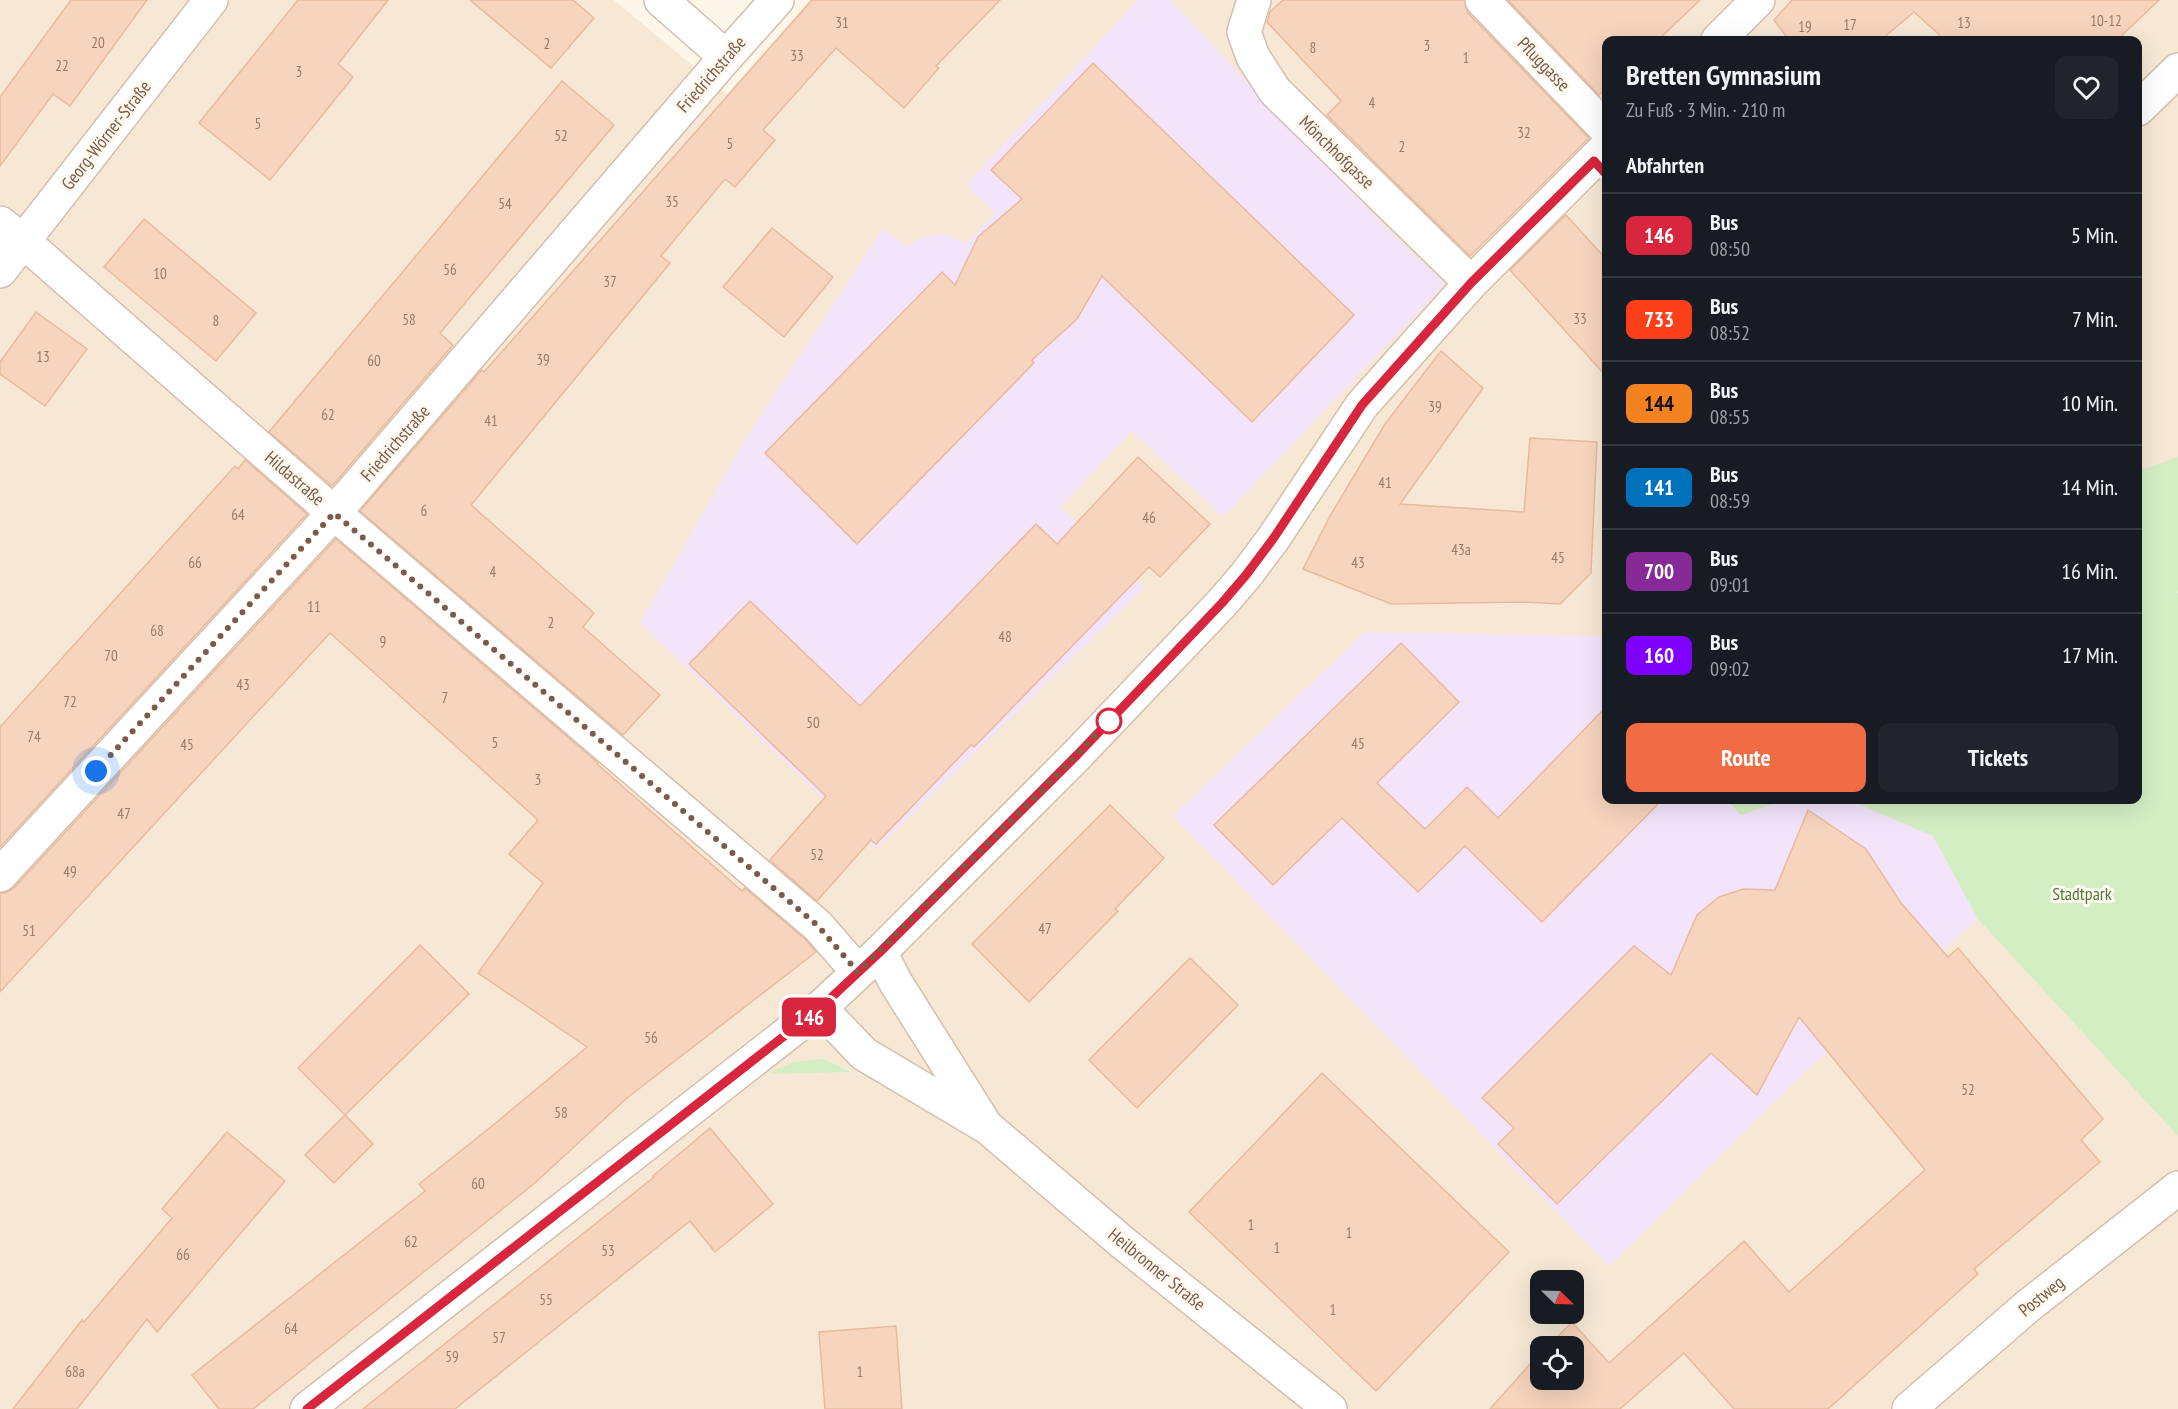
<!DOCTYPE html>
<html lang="de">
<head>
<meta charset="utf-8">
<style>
  body { margin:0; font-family:"PT Sans Narrow",sans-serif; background:#20242c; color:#f1f3f6; height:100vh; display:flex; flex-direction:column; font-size:22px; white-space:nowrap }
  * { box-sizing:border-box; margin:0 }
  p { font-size:20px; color:#9ea1a6 }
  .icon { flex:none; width:33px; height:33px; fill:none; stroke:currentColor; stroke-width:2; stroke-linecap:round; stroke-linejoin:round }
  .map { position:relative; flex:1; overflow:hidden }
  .drawer { position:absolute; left:1602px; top:36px; width:540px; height:768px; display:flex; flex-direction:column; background:#171b24; border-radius:12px; box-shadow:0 6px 24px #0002 }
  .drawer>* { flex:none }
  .badge { padding:0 12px; border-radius:9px; font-size:21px; line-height:39px }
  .needle { width:39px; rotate:113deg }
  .tools { position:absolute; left:1530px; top:1270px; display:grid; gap:12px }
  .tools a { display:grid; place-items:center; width:54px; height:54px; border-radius:12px; background:#171b24; box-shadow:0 6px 24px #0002; font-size:30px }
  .you { position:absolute; width:30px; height:30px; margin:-15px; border:4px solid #fff; border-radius:50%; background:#1a73e8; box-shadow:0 0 0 9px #1a73e833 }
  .map>.badge { position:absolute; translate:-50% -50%; box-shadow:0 0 0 3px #fff }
  h2 { padding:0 24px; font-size:22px; line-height:54px }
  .round { display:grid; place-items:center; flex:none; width:63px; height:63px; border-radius:12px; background:#20242c }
  .headline { display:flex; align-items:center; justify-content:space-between; height:102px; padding:0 24px }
  h1 { font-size:28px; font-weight:700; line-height:45px }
  .cta { display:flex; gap:12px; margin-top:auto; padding:12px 24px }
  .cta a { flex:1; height:69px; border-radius:12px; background:#f16c44; color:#fff; font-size:24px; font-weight:700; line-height:69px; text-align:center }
  .cta a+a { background:#20242c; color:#f1f3f6 }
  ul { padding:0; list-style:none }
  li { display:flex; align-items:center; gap:18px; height:84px; padding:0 24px; border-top:2px solid #363941 }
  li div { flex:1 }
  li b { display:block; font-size:22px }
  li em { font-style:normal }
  li .badge { min-width:66px; font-weight:700; text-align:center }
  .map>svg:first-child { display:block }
  .residential { fill:#f6e8d5; fill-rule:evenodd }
  .education { fill:#f3e4fb }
  .green { fill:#d4eec4 }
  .building { fill:#f6d4bd; stroke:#eaba9c; stroke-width:1.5 }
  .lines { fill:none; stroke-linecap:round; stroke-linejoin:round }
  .minor-casing { stroke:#d4bfaf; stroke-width:36 }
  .minor { stroke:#fff; stroke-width:33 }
  .line-casing { stroke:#fff; stroke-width:14 }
  .line { stroke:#d7263d; stroke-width:9 }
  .walk { stroke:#7b5b49; stroke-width:6; stroke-dasharray:0 10.8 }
  .stop-dot { fill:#fff; stroke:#d7263d; stroke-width:3 }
  .labels { text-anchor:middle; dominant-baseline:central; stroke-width:6; stroke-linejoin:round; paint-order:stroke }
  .number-label { font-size:15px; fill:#9a7966 }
  .street-label { font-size:18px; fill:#7b5b49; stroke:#fff9f0 }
  .park-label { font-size:18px; fill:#4e7b3c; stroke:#fff9f0 }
</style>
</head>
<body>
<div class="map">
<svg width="2178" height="1409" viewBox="0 0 2178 1409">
  <rect width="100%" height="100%" fill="#fef6e8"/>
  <path class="residential" d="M0,0H614L727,94L810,0H2178V1409H0ZM1606,40H2138V800H1606ZM1540,1281H1574V1314H1540ZM1540,1347H1574V1380H1540Z"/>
  <g class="education">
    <path d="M1138,0H1170L1383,225L1445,284L1223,517L1132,431L1060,507L1144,588L876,849L640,623L745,440L883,228L907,247L917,240L930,235L946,234L967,243L995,213L966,185Z"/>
    <path d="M1365,632L1606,636V800H1727L1741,815L1783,800H1849L1933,836L1978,919L1806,1071L1609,1266L1173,816Z"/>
  </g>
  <g class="green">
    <path d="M2178,457V591L2176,593H2178V1136L1978,919L1933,836L1849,800H2138V471Z"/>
    <path d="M1727,800H1783L1741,815Z"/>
    <path d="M824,1059L851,1072L768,1074L793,1062Z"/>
  </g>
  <g class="building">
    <path d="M71,0H147L70,106L53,94L0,166V97Z"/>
    <path d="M298,0H388L338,64L353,77L270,180L199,123Z"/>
    <path d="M470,0H573L594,18L551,68Z"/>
    <path d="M812,0H1000L936,66L939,68L904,108L836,48L763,130L775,140L735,187L725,179L661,256L670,263L471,505L594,613L583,627L660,695L623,735L360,511L482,370L484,372Z"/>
    <path d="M1283,0H1464L1468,13L1589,138L1470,256L1327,115L1341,101L1267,22L1270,12Z"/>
    <path d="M1508,0H1700L1658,40H1606V88L1599,95Z"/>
    <path d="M1792,0H2159L2117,40H1945L1914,12L1881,40H1789L1774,20Z"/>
    <path d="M1093,63L1354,315L1252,422L1102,276L1077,319L1032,360L1034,363L857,544L765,453L942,272L955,285L978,237L1022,199L991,170Z"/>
    <path d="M562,81L614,125L440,333L453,345L332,486L269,432Z"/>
    <path d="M1566,215L1606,259V376L1510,270Z"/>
    <path d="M144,219L256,313L216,361L104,267Z"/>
    <path d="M772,228L833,277L784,337L723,287Z"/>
    <path d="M36,312L87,349L45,406L0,374V362Z"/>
    <path d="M1441,351L1483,388L1400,504L1524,512L1530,438L1597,442L1591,573L1560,604L1523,602L1391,604L1303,569L1330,516L1385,424Z"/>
    <path d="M1138,457L1210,524L1160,577L1149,567L974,747L971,745L876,844L871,840L817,901L770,860L826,796L689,664L750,601L860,706L1036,524L1057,544Z"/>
    <path d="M245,460L307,514L0,847V727L235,466L238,469Z"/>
    <path d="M336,539L598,763L597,764L742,891L745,888L805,939L816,952L627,1098L536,1182L253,1409H219L192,1375L425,1191L419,1184L492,1126L587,1047L478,973L543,883L509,854L538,820L330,633L0,992V893H6L14,888Z"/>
    <path d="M1401,643L1459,702L1377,783L1425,829L1467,787L1498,818L1606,707V800H1662L1542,922L1465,846L1418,892L1342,818L1273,885L1214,825Z"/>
    <path d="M1110,805L1164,858L1115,909L1118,911L1029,1002L972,944Z"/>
    <path d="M1808,810L1866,849L1901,903L1948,957L1958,948L2103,1119L2081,1140L2100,1162L1974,1269L1978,1274L1828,1409H1734L1684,1353L1620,1409H1490L1540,1353V1380H1574V1347H1547L1572,1322L1609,1363L1744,1241L1789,1292L1925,1170L1799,1017L1757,1095L1711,1053L1557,1204L1498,1144L1514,1128L1482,1098L1634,946L1671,975L1697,915L1719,897L1743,889L1775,890Z"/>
    <path d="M420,945L469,994L345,1115L298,1068Z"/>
    <path d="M1190,958L1238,1005L1137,1108L1089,1060Z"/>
    <path d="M1322,1073L1509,1252L1376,1391L1189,1212Z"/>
    <path d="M345,1115L373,1144L334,1183L305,1155Z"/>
    <path d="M710,1128L773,1204L715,1252L690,1221L455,1409H363L654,1177L653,1176Z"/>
    <path d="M227,1132L285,1181L157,1332L147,1319L77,1409H13L82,1320L84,1322L172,1218L162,1209Z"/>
    <path d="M896,1326L902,1409H825L819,1332Z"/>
  </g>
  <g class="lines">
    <defs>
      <g id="minor">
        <path d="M661,0L726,57"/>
        <path d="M1254,0L1244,32L1253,57L1275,91L1471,283"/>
        <path d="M1482,0L1606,129"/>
        <path d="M1718,40L1758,0"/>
        <path d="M2138,109L2178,70"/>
        <path d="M0,223L23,241L334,513L818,926L858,972"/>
        <path d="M0,271L211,0"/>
        <path d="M0,875L334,513L726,57L777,0"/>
        <path d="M880,952L896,983L984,1123"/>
        <path d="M820,1008L864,1054L987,1127L1122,1242L1330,1409"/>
        <path d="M307,1409L820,1008L880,952L1077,755L1222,603L1246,575L1273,539L1362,405L1471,283L1606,148"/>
        <path d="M1909,1409L2028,1306L2178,1188"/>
      </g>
    </defs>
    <use href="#minor" class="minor-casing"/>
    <use href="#minor" class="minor"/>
  </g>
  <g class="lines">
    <defs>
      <path id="line" d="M307,1409L820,1008L880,952L1077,755L1222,603L1246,575L1273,539L1362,405L1471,283L1594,161L1606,174"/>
    </defs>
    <use href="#line" class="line-casing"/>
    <use href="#line" class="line"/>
    <path class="walk" d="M96,771L334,513L818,926L858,972L1046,786L1109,721"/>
  </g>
  <circle class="stop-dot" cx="1109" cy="721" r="12"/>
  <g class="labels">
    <g class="number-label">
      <text x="2106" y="20">10-12</text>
      <text x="842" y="22">31</text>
      <text x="1964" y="22">13</text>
      <text x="1850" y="24">17</text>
      <text x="1805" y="26">19</text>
      <text x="98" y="42">20</text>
      <text x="547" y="43">2</text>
      <text x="1427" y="45">3</text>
      <text x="1313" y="47">8</text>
      <text x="797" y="55">33</text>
      <text x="1466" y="57">1</text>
      <text x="62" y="65">22</text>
      <text x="299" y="71">3</text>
      <text x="1372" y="102">4</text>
      <text x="258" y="123">5</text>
      <text x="1524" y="132">32</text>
      <text x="561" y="135">52</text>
      <text x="730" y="143">5</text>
      <text x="1402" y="146">2</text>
      <text x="672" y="201">35</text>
      <text x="505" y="203">54</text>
      <text x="450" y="269">56</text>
      <text x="160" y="273">10</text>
      <text x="610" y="281">37</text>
      <text x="1580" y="318">33</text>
      <text x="409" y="319">58</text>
      <text x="216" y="320">8</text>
      <text x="43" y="356">13</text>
      <text x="543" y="359">39</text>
      <text x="374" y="360">60</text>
      <text x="1435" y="406">39</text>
      <text x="328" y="414">62</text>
      <text x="491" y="420">41</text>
      <text x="1385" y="482">41</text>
      <text x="424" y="510">6</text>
      <text x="238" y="514">64</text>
      <text x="1149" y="517">46</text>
      <text x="1461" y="549">43a</text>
      <text x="1558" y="557">45</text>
      <text x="195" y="562">66</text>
      <text x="1358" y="562">43</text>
      <text x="493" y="571">4</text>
      <text x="314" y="606">11</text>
      <text x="551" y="622">2</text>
      <text x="157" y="630">68</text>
      <text x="1005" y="636">48</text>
      <text x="383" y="641">9</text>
      <text x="111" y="655">70</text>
      <text x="243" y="684">43</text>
      <text x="445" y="697">7</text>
      <text x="70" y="701">72</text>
      <text x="813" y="722">50</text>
      <text x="34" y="736">74</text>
      <text x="495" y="742">5</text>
      <text x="1358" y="743">45</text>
      <text x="187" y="744">45</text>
      <text x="538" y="779">3</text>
      <text x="124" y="813">47</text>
      <text x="817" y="854">52</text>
      <text x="70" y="871">49</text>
      <text x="1045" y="928">47</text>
      <text x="29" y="930">51</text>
      <text x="651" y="1037">56</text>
      <text x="1968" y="1089">52</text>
      <text x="561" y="1112">58</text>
      <text x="478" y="1183">60</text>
      <text x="1251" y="1224">1</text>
      <text x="1349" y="1232">1</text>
      <text x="411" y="1241">62</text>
      <text x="1277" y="1247">1</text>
      <text x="608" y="1250">53</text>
      <text x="183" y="1254">66</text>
      <text x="546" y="1299">55</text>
      <text x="1333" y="1309">1</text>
      <text x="291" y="1328">64</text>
      <text x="499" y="1337">57</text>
      <text x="452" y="1356">59</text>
      <text x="75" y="1371">68a</text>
      <text x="860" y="1371">1</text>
    </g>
    <g class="street-label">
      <text transform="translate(1544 64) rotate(46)">Pfluggasse</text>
      <text transform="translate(711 74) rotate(-49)">Friedrichstraße</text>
      <text transform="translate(106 135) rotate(-52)">Georg-Wörner-Straße</text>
      <text transform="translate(1337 152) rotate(44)">Mönchhofgasse</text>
      <text transform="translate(395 443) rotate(-49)">Friedrichstraße</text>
      <text transform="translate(295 478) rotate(41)">Hildastraße</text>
      <text transform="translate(1157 1269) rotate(39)">Heilbronner Straße</text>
      <text transform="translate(2041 1296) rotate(-39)">Postweg</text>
    </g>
    <g class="park-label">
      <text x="2082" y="893">Stadtpark</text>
    </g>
  </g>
</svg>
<div class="tools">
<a><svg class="needle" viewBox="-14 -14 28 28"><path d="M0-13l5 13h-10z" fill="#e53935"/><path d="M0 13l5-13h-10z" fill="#9ea1a6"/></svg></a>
<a><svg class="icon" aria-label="locate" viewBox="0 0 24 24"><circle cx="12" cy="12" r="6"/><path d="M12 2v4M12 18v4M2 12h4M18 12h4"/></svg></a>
</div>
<div class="you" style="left:96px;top:771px"></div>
<b class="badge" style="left:809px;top:1017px;background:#d7263d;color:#fff">146</b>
<section class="drawer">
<div class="headline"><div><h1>Bretten Gymnasium</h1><p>Zu Fuß · 3 Min. · 210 m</p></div><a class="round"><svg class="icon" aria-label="heart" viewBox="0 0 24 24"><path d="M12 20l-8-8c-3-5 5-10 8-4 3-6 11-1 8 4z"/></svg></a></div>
<h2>Abfahrten</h2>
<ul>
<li><span class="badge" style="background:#d7263d;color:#fff">146</span><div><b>Bus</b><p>08:50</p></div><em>5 Min.</em></li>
<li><span class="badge" style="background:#fa3f19;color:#fff">733</span><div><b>Bus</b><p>08:52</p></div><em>7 Min.</em></li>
<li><span class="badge" style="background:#f58220;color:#111">144</span><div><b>Bus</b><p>08:55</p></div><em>10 Min.</em></li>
<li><span class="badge" style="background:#0072bc;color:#fff">141</span><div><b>Bus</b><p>08:59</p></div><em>14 Min.</em></li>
<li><span class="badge" style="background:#872996;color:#fff">700</span><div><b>Bus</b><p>09:01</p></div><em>16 Min.</em></li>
<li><span class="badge" style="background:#8000ff;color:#fff">160</span><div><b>Bus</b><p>09:02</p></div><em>17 Min.</em></li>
</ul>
<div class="cta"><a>Route</a><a>Tickets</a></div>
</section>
</div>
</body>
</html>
